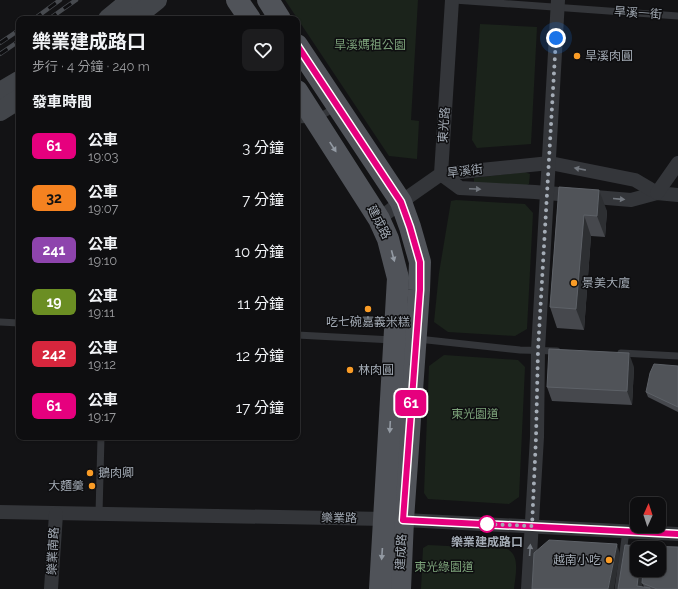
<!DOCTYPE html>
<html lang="zh-TW">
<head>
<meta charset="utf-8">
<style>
  body { margin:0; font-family:Raleway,"Noto Sans TC",sans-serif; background:#1c1c1e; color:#f1f3f6; height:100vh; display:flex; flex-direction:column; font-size:15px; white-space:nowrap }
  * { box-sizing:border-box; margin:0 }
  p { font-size:13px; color:#9b9c9f }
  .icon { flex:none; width:22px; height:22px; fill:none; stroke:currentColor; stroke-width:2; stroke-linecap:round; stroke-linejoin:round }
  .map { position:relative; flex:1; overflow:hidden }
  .sheet { position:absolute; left:16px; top:16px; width:284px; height:424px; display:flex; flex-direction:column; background:#0e0e10; border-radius:8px; box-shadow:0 1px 3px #0004,0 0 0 1px #2e2e30 }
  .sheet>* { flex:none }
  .badge { padding:0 8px; border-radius:6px; font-size:14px; line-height:26px }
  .needle { width:26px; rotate:3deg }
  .buttons { position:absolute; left:630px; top:497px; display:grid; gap:8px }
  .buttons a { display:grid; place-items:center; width:36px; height:36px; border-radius:8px; background:#0e0e10; box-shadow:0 1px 3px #0004,0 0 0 1px #2e2e30; font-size:20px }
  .you { position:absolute; width:20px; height:20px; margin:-10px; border:3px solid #fff; border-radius:50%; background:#1a73e8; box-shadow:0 0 0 6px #1a73e833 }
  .map>.badge { position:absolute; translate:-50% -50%; box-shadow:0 0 0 2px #fff }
  h2 { padding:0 16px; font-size:15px; line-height:36px }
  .round { display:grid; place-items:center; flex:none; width:42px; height:42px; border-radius:8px; background:#1c1c1e }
  .summary { display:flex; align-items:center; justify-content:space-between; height:68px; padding:0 16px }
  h1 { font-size:19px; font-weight:700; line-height:30px }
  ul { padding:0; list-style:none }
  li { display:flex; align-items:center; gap:12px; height:52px; padding:0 16px }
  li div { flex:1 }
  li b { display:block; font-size:15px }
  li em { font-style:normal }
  li .badge { min-width:44px; font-weight:700; text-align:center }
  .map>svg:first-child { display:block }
  .green { fill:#1b231b }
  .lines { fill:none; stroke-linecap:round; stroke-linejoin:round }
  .lane { stroke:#34363a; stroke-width:7 }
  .street { stroke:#34363a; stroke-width:14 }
  .secondary { stroke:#42454a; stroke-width:20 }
  .primary { stroke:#505359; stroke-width:22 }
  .rail-casing { stroke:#474a4f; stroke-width:4.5 }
  .rail { stroke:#0e0e10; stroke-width:3; stroke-dasharray:9; stroke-linecap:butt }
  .wall { fill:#46484d; fill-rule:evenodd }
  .shaded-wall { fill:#2d2f32 }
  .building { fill:#505358; stroke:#5d6167 }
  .oneway { fill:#939aa3 }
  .oneway2 { fill:#72777e }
  .line-casing { stroke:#fff; stroke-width:9 }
  .line { stroke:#e6007e; stroke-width:6 }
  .walk { stroke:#a4acb6; stroke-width:4; stroke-dasharray:0 7.2 }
  .poi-dot { fill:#fa9c26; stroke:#0e0e10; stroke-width:1.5 }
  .stop-dot { fill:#fff; stroke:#e6007e; stroke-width:2 }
  .labels { text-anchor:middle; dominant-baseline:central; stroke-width:3; stroke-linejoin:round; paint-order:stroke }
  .street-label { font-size:12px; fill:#a4acb6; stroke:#0e0e10 }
  .park-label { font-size:12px; fill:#7ca27a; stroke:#0e0e10 }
  .poi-label { font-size:12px; fill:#a4acb6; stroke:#0e0e10; text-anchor:start }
  .stop-label { font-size:12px; font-weight:bold; fill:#a4acb6; stroke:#0e0e10 }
</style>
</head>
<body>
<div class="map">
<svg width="678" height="589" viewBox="0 0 678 589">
  <rect width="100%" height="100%" fill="#131315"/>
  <g class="green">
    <path d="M285,0H418L411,120L419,121L417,159L389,156Z"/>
    <path d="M480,24L537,27L531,144L477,148L472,140Z"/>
    <path d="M525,172L530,174L529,184L525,186L474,183V178Z"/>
    <path d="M456,200L525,204L533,213L527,329L515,336L448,332L434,322L439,273L451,201Z"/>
    <path d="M444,355L518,360L525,367L519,497L509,504L428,499L424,493L429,366Z"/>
    <path d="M428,545L507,549C521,555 515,577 514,589H421L423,548Z"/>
  </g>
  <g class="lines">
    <g class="lane">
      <path d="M454,0L678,16"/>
      <path d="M297,120L315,119L335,108"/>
      <path d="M0,322L19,323"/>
      <path d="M297,335L393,340"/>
      <path d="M418,339L520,350L557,351"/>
      <path d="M621,353L678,356"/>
      <path d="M99,514L101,437"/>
      <path d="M618,589L626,531"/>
    </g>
    <g class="street">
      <path d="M441,174L460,188L535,192L631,200L657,193L678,195"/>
      <path d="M441,174L550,163L635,180L657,193"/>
      <path d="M657,193L678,163"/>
      <path d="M379,219L401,202L441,174L452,0"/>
      <path d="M0,512L385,519L678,534"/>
      <path d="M51,589L56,514"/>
      <path d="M528,589L537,437L538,350L558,0"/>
    </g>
    <g class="secondary">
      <path d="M108,19L131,0"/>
      <path d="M133,19L157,0"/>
      <path d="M0,92L19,81"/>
      <path d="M0,111L19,99"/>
    </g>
    <g class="primary">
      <path d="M237,0L250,19"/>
      <path d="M268,0L280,19"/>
      <path d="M297,45L401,202L410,227L420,262L419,290L403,520L400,589"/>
      <path d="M297,91L379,219L388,239L398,278L380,589"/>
    </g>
    <defs>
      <g id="rail">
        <path d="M34,19L60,0"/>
        <path d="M49,19L76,0"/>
        <path d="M0,43L19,30"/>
        <path d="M0,54L19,41"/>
      </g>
    </defs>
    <use href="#rail" class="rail-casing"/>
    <use href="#rail" class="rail"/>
  </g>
  <g class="wall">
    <path d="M559,187L607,211L605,237L591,236L584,330L557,328L550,307Z"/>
    <path d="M678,366V412L648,397L646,392Z"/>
    <path d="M634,367L632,405L552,401L547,387Z"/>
    <path d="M637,548L678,589H618ZM642,582L644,587H642Z"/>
  </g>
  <g class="shaded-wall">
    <path d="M599,190L607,211L605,237L597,216Z"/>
    <path d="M584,215L591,236L584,330L576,309Z"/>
    <path d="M629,353L634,367L632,405L627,391Z"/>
    <path d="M617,544L620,554L614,589H608Z"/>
    <path d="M639,570H644L642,589L637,586Z"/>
  </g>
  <g class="building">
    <path d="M559,187L599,190L597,216L584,215L576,309L550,307Z"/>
    <path d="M549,349L629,353L627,391L547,387Z"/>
    <path d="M654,364L678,366V407L646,392L650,373Z"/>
    <path d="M549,540L617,544L608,589H532L534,553Z"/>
    <path d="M625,545L642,546V548H637V570H639L637,586L650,588V589H618Z"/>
    <path d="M644,546L678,547V589H657L642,583L643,570H659V548H644Z"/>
  </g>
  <defs><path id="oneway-solid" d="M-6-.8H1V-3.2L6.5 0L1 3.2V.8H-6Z"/></defs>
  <g class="oneway">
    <use href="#oneway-solid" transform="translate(333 147) rotate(57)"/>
    <use href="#oneway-solid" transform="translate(393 256) rotate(75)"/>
    <use href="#oneway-solid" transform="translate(390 427) rotate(93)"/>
    <use href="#oneway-solid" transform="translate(382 554) rotate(94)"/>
  </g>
  <g class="oneway2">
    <use href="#oneway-solid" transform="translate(580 169) rotate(-169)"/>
    <use href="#oneway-solid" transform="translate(475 189) rotate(3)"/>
    <use href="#oneway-solid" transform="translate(619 199) rotate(5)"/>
    <use href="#oneway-solid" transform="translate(530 550) rotate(-86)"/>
  </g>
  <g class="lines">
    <defs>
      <path id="line" d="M297,45L401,202L410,227L420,262V290L403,520L678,534"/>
    </defs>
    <use href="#line" class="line-casing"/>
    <use href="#line" class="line"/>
    <path class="walk" d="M487,524H484L532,526L536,437L538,350L556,38"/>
  </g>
  <g class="poi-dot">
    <circle cx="577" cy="56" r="4"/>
    <circle cx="574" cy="283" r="4"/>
    <circle cx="368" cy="309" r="4"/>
    <circle cx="350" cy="370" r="4"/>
    <circle cx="90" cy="473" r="4"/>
    <circle cx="92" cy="486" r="4"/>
    <circle cx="609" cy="560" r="4"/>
  </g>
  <circle class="stop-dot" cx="487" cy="524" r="8"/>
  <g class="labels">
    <g class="street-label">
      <text transform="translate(638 13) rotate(4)">旱溪一街</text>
      <text transform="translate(444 125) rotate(-86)">東光路</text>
      <text transform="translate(465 171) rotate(-7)">旱溪街</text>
      <text transform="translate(379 222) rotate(63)">建成路</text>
      <text transform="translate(339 518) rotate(1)">樂業路</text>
      <text transform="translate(53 551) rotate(-87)">樂業南路</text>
      <text transform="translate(401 552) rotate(-87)">建成路</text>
    </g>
    <g class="park-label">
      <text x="370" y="45">旱溪媽祖公園</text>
      <text x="475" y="414">東光園道</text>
      <text x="444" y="567">東光綠園道</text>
    </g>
    <g class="poi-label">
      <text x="585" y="56">旱溪肉圓</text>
      <text x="582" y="283">景美大廈</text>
      <text x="368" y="322" text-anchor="middle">吃七碗嘉義米糕</text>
      <text x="358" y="370">林肉圓</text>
      <text x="98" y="473">鵝肉卿</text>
      <text x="84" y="486" text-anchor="end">大麵羹</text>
      <text x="601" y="560" text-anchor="end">越南小吃</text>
    </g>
    <g class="stop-label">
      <text x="487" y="542">樂業建成路口</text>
    </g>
  </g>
</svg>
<div class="buttons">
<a><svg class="needle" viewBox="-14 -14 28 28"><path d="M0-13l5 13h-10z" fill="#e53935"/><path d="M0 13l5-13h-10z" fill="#9b9c9f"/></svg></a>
<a><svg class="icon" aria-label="layers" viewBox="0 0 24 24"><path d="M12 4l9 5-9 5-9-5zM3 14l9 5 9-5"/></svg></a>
</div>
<div class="you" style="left:556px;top:38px"></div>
<b class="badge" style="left:411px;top:403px;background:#e6007e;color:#fff">61</b>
<section class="sheet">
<div class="summary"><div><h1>樂業建成路口</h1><p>步行 · 4 分鐘 · 240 m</p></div><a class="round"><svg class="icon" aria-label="heart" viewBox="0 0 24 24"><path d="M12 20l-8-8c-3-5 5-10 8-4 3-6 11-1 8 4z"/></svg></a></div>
<h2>發車時間</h2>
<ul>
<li><span class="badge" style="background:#e6007e;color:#fff">61</span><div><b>公車</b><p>19:03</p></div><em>3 分鐘</em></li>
<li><span class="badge" style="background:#f58220;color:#111">32</span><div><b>公車</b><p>19:07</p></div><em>7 分鐘</em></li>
<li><span class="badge" style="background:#8e44ad;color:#fff">241</span><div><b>公車</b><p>19:10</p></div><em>10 分鐘</em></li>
<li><span class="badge" style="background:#6b8e23;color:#fff">19</span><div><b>公車</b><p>19:11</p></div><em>11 分鐘</em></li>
<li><span class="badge" style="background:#d7263d;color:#fff">242</span><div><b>公車</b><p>19:12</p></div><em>12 分鐘</em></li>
<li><span class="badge" style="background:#e6007e;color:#fff">61</span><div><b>公車</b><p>19:17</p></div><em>17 分鐘</em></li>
</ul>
</section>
</div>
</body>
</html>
